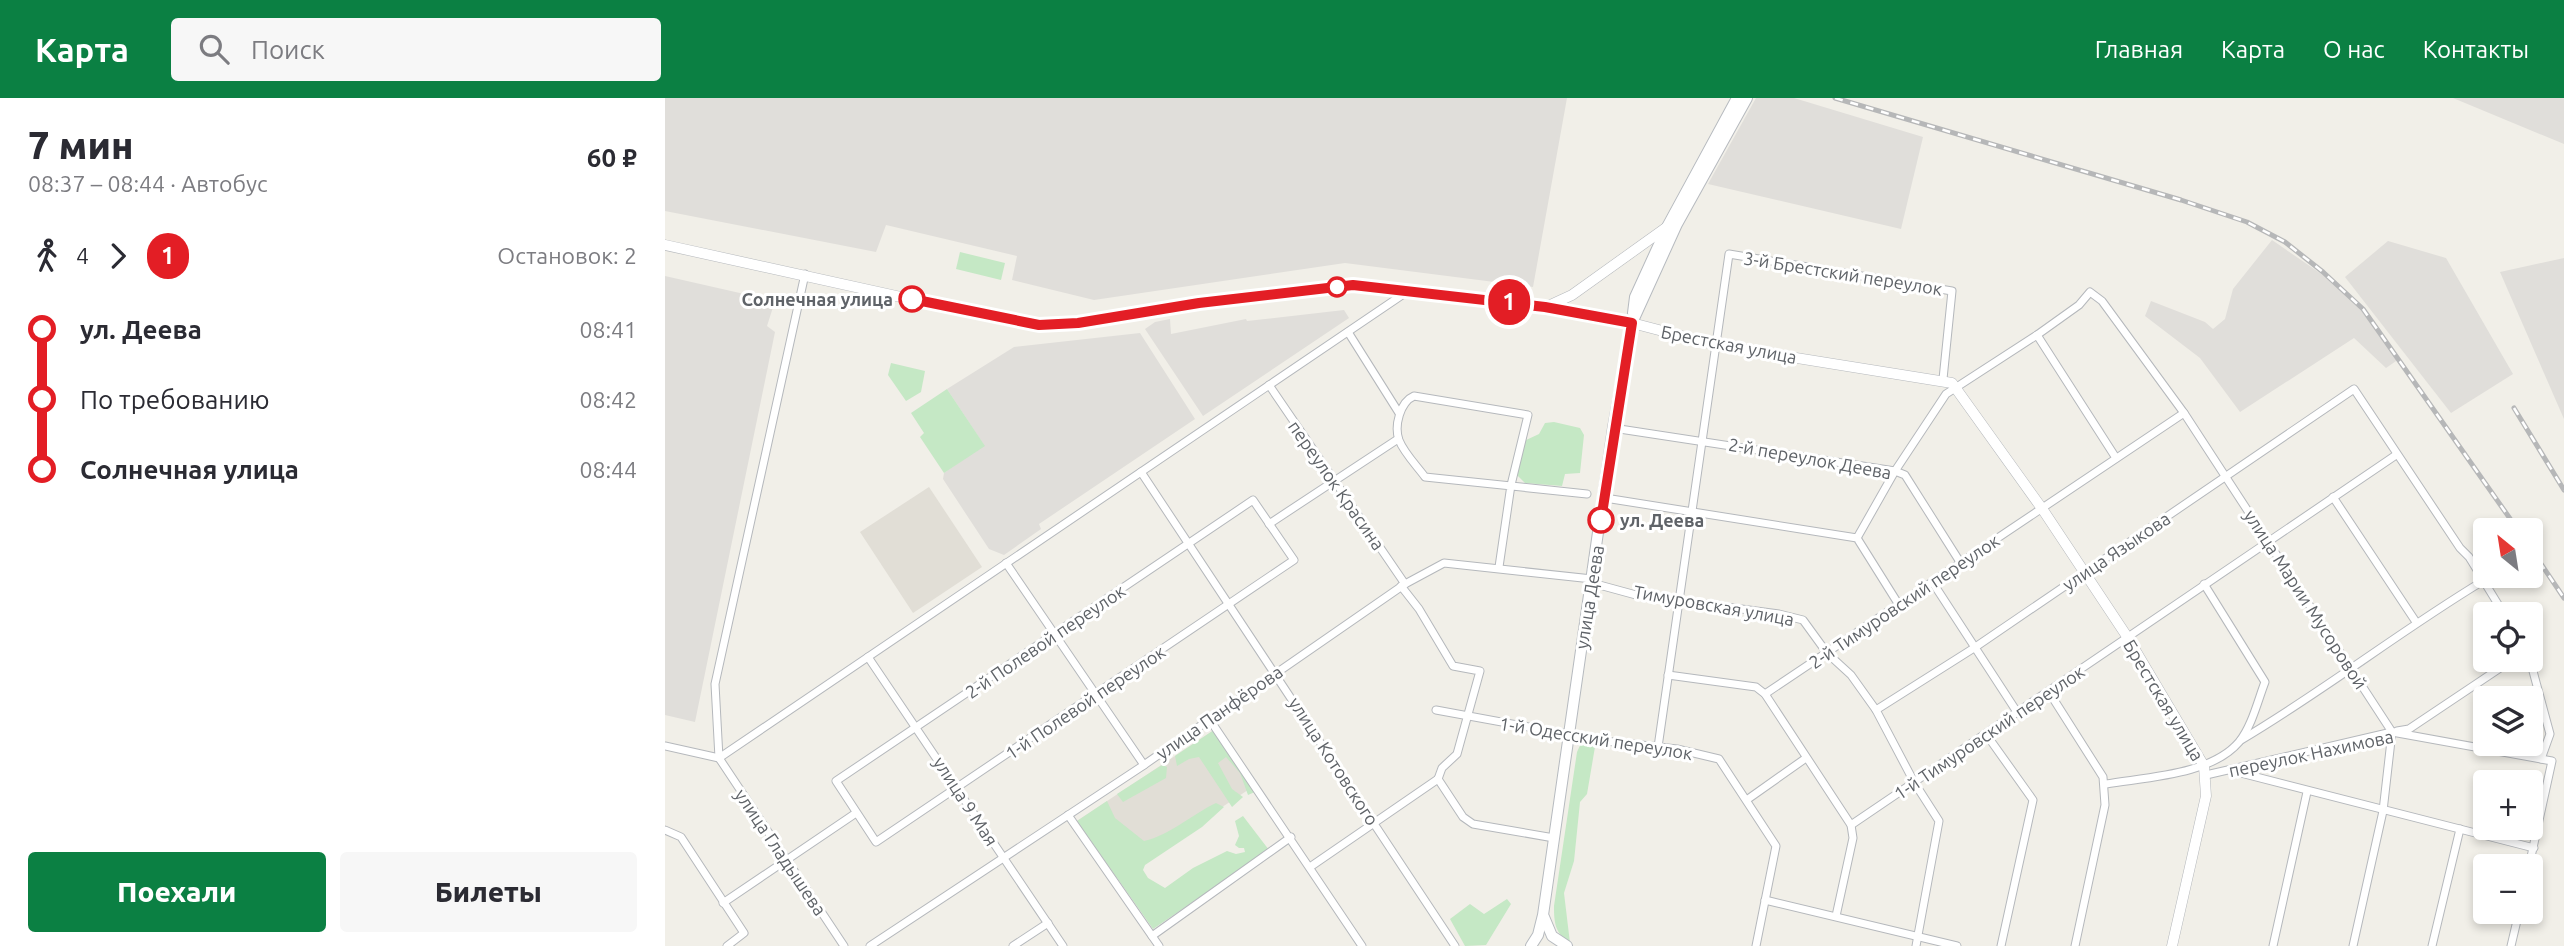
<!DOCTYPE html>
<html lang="ru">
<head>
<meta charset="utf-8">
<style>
  body { margin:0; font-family:Ubuntu,sans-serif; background:#f7f7f7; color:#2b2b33; height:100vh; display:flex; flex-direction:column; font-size:26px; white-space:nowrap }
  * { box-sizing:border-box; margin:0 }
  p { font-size:23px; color:#7c7c81 }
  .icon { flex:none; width:38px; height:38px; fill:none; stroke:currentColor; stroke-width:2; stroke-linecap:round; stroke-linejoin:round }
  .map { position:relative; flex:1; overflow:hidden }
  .side { display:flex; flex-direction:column; background:#fff; width:665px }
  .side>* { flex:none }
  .badge { padding:0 14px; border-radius:23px; font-size:24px; line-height:46px }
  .needle { width:46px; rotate:330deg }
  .buttons { position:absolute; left:1808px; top:420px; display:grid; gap:14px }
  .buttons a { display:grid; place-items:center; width:70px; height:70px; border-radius:7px; background:#fff; box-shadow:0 4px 10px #0003; font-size:35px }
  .map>.badge { position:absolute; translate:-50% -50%; box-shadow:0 0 0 4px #fff }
  .legs { display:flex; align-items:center; gap:10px; height:77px; padding:0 28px; font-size:23px }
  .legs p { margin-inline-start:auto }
  .summary { display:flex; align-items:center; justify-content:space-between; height:119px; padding:0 28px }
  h1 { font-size:38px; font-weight:800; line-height:52px }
  .cta { display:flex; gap:14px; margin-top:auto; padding:14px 28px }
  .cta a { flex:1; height:80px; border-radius:7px; background:#0b8043; color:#fff; font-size:28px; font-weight:800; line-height:80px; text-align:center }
  .cta a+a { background:#f7f7f7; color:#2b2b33 }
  ul { padding:0 28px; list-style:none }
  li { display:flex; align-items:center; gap:24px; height:70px; font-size:26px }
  li i { display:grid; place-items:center; width:10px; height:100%; margin:0 9px; background:currentColor }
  li i::after { content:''; width:18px; height:18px; margin:-9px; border:5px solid; border-radius:50%; background:#fff }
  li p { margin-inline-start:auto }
  li:first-child i { background:linear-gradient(#0000 50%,currentColor 0) }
  li:last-child i { background:linear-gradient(currentColor 50%,#0000 0) }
  header { display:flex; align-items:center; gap:42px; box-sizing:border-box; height:98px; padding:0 35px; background:#0b8043; color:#fff }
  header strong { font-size:33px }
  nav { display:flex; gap:38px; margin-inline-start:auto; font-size:24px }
  .search { width:490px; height:63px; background:#f7f7f7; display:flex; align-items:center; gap:18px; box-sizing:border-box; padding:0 24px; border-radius:7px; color:#7c7c81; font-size:26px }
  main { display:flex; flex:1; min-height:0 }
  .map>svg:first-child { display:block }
  .industrial { fill:#e0deda }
  .education { fill:#e1ded6 }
  .green { fill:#c5e8c5 }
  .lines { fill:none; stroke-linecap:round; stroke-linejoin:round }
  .minor-casing { stroke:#b5b8bc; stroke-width:9 }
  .tertiary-casing { stroke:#b5b8bc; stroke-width:11 }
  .secondary-casing { stroke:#b6babf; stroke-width:12 }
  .minor { stroke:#fff; stroke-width:7 }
  .tertiary { stroke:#fff; stroke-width:10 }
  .secondary { stroke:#fff; stroke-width:10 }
  .rail-casing { stroke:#b6b7b8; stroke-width:5 }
  .rail { stroke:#fff; stroke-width:2.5; stroke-dasharray:8; stroke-linecap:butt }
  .line-1-casing { stroke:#fff; stroke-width:16 }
  .line-1 { stroke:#e31e25; stroke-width:10 }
  .stop-1-dot { fill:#fff; stroke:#e31e25; stroke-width:3.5 }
  .labels { text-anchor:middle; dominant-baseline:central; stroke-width:6; stroke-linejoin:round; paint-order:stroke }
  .street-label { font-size:18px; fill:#5f6368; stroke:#fff }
  .stop-label { font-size:18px; font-weight:bold; fill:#5f6368; stroke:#fff; text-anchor:end }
</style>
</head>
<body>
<header>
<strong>Карта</strong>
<div class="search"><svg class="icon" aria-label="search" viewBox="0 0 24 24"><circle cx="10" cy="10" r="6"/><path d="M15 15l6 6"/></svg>Поиск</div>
<nav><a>Главная</a><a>Карта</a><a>О нас</a><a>Контакты</a></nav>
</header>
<main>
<section class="side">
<div class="summary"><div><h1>7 мин</h1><p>08:37 – 08:44 · Автобус</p></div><b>60 ₽</b></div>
<div class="legs"><svg class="icon" aria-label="walk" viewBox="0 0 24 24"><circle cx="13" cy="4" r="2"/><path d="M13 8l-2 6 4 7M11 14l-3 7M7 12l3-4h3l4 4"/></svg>4<svg class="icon" aria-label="forward" viewBox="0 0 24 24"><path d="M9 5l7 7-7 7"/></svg><b class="badge" style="background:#e31e25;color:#fff">1</b><p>Остановок: 2</p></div>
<ul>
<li><i style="color:#e31e25"></i><b>ул. Деева</b><p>08:41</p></li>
<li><i style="color:#e31e25"></i><span>По требованию</span><p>08:42</p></li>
<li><i style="color:#e31e25"></i><b>Солнечная улица</b><p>08:44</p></li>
</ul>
<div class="cta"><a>Поехали</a><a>Билеты</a></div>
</section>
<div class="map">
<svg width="1899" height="848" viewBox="0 0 1899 848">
  <rect width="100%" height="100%" fill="#f1efe8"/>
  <g class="industrial">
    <path d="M0,0H902L868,189L680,165L429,202L347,182L352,158L221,127L211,154L0,113Z"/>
    <path d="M1091,0H1129L1258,39L1236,131L1043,86Z"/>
    <path d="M1788,0H1899V46Z"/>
    <path d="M1607,142L1681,193L1734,261L1721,270L1689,240L1575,314L1535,260L1480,218L1486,203L1540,224L1548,231L1560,221L1568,191Z"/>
    <path d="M1723,143L1781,160L1848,276L1786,315L1680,179Z"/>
    <path d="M1899,160V321L1835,174Z"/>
    <path d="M0,178L110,203L102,228L110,234L30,624L0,617Z"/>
    <path d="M679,212L684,220L538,318L480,231L490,224L505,221L506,236L581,221L582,223Z"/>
    <path d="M475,235L530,321L374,426L376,431L339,457L324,451L278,381L279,375L319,347L282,291L349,249Z"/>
  </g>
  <g class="education">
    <path d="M264,389L317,469L248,515L195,434Z"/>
    <path d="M549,632L589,688L451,779L412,723Z"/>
  </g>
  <g class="green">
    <path d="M295,154L340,165L336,182L291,171Z"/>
    <path d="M226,265L260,273L256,294L241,303L223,277Z"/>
    <path d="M282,291L320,348L279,375L255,339L259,335L246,315Z"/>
    <path d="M889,324L915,330L919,337L915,375L900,376L897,388L860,385L850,375L857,344L874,336L880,325Z"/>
    <path d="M549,632L592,693L583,697L575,675L561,659L553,665L567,691L578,699L567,709L534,659L524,661L512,668L510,658Z"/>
    <path d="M918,641L931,643L922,696L915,704L909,763L899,795L905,845C890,835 889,825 889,808L912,654Z"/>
    <path d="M497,667L502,669L501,680L458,704L452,696Z"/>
    <path d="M442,703L450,720L479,743C505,737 526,717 551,705L559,709L537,729L480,767L478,772L483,780L500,790L528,770L562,753L571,756L580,754L579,750H574L570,747L574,738L570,723L578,718L604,752L488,831L412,723Z"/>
    <path d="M842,801L846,806L821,847L800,848L785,821L805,806L819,816Z"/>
  </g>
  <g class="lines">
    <defs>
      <g id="minor">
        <path d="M140,176L50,586L54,660L179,848"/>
        <path d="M683,234L734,315"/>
        <path d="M1372,237L1451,360"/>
        <path d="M604,287L740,486"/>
        <path d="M948,330L1230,373L1240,377L1295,464"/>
        <path d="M476,374L790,848"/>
        <path d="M1668,399L1751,524"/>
        <path d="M940,400L1192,440L1234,507"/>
        <path d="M588,402L629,462L211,744L171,683Z"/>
        <path d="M604,426L733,341"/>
        <path d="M1192,440L1230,373L1281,296L1372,237L1414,207L1425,194L1437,203L1519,315L1727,634L1718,713L1688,848"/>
        <path d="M341,465L479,667"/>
        <path d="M834,469L846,387L863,317L749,298C735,304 729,328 734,342C739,355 752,368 760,379L922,396"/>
        <path d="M927,485L971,497L1114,516L1138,522L1162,555L1186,577L1211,612L1249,684L1274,723L1251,848"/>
        <path d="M1268,485L1352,614"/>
        <path d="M736,488L754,511L788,568L815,573L792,656L777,670L773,681"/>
        <path d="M203,559L398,848"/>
        <path d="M1865,562L1885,636L1876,661"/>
        <path d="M1003,577L1091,589L1100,596L1186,727L1188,740L1171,818"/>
        <path d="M1384,594L1438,679L1440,707L1410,848"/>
        <path d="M1100,596L1519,315"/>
        <path d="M771,612L940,643L1012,651L1054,661L1111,748L1091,848"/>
        <path d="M1211,612L1309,550L1689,291L1795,450L1804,459L1839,516"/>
        <path d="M545,622L697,848"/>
        <path d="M1732,633L1744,631L1847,562"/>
        <path d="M1321,636L1368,702L1336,848"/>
        <path d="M1576,642C1659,593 1735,533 1818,483"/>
        <path d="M0,648L54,660"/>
        <path d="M993,649L1064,156L1287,193L1278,281"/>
        <path d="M54,660L743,193"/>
        <path d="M1564,672L1869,750"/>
        <path d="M1541,677L1727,634L1887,663L1864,768"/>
        <path d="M773,681L798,719L808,726L889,740"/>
        <path d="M1441,686C1482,679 1546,677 1574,644C1587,628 1593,602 1600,584L1539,486"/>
        <path d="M1083,701L1141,660"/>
        <path d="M403,717L494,848"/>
        <path d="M1186,727L1731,357"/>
        <path d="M0,732L16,739L79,835L62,848"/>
        <path d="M645,769L773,681"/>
        <path d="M1100,802L1292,848"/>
        <path d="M58,805L191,715"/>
        <path d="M487,838L626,739"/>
        <path d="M205,848L476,669L740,486L779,465L927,481"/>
        <path d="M348,848L383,825"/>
        <path d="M1608,848L1642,694"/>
        <path d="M1767,848L1795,731"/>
        <path d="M1846,848L1854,814"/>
      </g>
      <g id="tertiary">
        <path d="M0,147L340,222L374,227L413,225L534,205L688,187L880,209L967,225L1051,247L1287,285L1378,412L1463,540L1539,668L1541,698L1507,848"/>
        <path d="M881,209L907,197L1002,129"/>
      </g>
      <g id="secondary">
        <path d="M968,215L970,199L1002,129L1072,0"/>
        <path d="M879,819L887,838L902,848"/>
        <path d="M866,848L873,837L878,817L948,330L967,225L1012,126L1082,0"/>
      </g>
    </defs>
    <use href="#minor" class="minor-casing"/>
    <use href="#tertiary" class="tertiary-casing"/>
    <use href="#secondary" class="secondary-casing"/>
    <use href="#minor" class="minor"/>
    <use href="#tertiary" class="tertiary"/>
    <use href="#secondary" class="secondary"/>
    <defs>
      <g id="rail">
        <path d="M1170,0L1516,102L1582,124L1620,144L1658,174L1698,211L1853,432"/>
        <path d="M1849,310L1899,392"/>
        <path d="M1866,451L1899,500"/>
      </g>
    </defs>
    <use href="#rail" class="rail-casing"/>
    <use href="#rail" class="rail"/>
  </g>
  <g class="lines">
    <defs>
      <path id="line-1" d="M247,201L374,227L413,225L534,205L688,187L880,209L967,225L936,422"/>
    </defs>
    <use href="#line-1" class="line-1-casing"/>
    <use href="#line-1" class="line-1"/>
  </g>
  <g class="stop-1-dot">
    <circle cx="672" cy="189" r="9"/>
    <circle cx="247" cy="201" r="12"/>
    <circle cx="936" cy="422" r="12"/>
  </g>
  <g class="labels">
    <g class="street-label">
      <text transform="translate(1178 175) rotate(9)">3-й Брестский переулок</text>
      <text transform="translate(1064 246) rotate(11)">Брестская улица</text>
      <text transform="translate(1145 360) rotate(10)">2-й переулок Деева</text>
      <text transform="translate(672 387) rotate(55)">переулок Красина</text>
      <text transform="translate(1451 453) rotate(-34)">улица Языкова</text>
      <text transform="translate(924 499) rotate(-81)">улица Деева</text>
      <text transform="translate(1641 501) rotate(57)">улица Марии Мусоровой</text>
      <text transform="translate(1239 503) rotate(-34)">2-й Тимуровский переулок</text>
      <text transform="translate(1049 507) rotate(10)">Тимуровская улица</text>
      <text transform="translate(380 543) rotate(-34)">2-й Полевой переулок</text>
      <text transform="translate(1499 602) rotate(59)">Брестская улица</text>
      <text transform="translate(420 604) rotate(-34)">1-й Полевой переулок</text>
      <text transform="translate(554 614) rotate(-35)">улица Панфёрова</text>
      <text transform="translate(1324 634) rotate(-34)">1-й Тимуровский переулок</text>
      <text transform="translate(931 640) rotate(9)">1-й Одесский переулок</text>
      <text transform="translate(1646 655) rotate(-12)">переулок Нахимова</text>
      <text transform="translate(669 663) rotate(57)">улица Котовского</text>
      <text transform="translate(301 703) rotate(57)">улица 9 Мая</text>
      <text transform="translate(116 754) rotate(56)">улица Гладышева</text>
    </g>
    <g class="stop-label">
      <text x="228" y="201">Солнечная улица</text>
      <text x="955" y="422" text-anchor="start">ул. Деева</text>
    </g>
  </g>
</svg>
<div class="buttons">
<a><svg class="needle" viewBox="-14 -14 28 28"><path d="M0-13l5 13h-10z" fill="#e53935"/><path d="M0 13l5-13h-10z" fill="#7c7c81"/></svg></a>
<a><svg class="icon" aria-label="locate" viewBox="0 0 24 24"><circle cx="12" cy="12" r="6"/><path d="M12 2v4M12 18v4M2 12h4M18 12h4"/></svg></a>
<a><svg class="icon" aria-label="layers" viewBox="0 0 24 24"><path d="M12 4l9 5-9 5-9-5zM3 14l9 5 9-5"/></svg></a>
<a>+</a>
<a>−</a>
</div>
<b class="badge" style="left:844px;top:204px;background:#e31e25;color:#fff">1</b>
</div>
</main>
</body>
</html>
